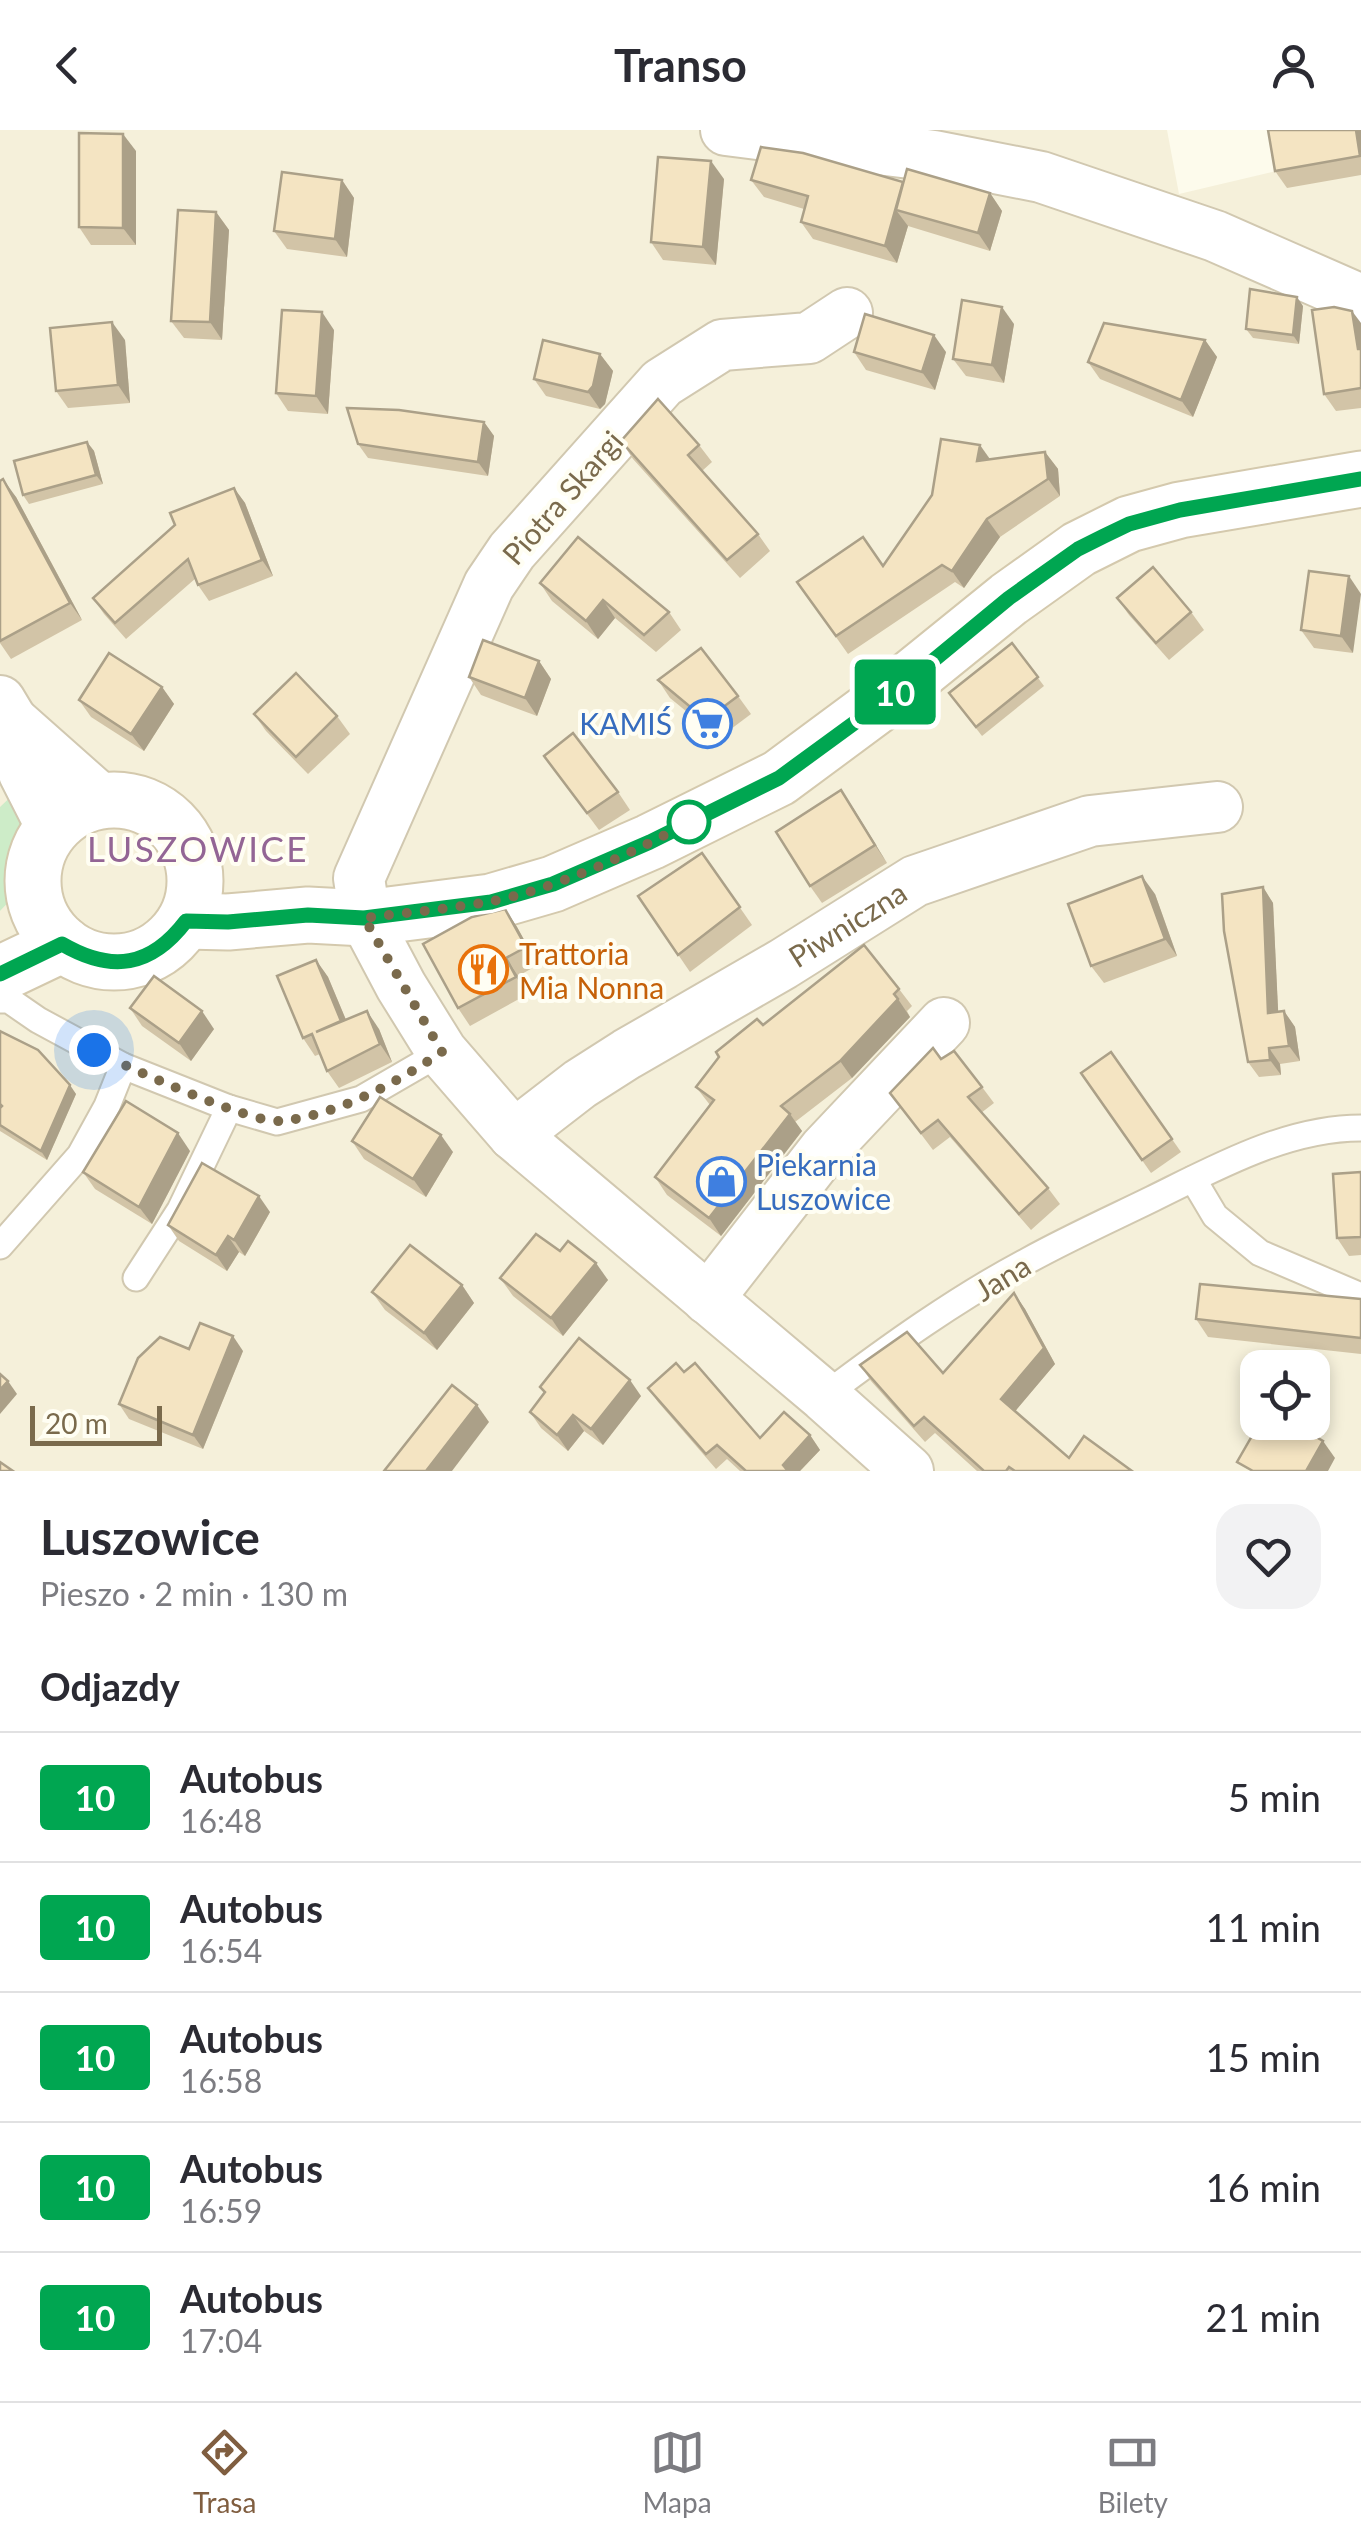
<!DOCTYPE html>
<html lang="pl">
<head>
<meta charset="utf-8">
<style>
  body { margin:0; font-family:Lato,sans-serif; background:#f2f2f3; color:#2b2b33; height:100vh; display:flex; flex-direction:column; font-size:38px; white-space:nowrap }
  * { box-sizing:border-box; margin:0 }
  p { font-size:32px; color:#7c7c81 }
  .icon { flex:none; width:55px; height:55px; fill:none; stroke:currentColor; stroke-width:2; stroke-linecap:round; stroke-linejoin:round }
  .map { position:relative; height:1341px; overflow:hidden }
  .side { display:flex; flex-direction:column; background:#fff; flex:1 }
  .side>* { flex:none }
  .badge { padding:0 20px; border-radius:8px; font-size:35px; line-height:65px }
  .buttons { position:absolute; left:1240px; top:1220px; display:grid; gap:20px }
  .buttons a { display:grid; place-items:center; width:90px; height:90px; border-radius:20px; background:#fff; box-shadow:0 5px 15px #0003; font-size:50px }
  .scale { position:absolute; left:30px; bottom:25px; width:132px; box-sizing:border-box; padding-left:10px; border:5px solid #7a6a4c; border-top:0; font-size:28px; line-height:35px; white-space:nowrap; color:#7a6a4c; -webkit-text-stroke:8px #fffef3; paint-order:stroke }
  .you { position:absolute; width:50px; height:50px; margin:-25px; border:8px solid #fff; border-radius:50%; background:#1a73e8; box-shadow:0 0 0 15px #1a73e833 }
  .map>.badge { position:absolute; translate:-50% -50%; box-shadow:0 0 0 5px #fff }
  h2 { padding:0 40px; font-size:38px; line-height:90px }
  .round { display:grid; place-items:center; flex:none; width:105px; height:105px; border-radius:30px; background:#f2f2f3 }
  .overview { display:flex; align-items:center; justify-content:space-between; height:170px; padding:0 40px }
  h1 { font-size:48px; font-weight:700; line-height:75px }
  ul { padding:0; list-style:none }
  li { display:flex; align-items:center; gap:30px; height:130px; padding:0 40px; border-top:2px solid #e1e1e2 }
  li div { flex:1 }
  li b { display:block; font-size:38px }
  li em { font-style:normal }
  li .badge { min-width:110px; font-weight:700; text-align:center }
  header { display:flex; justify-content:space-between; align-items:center; height:130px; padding:0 40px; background:#fff; font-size:45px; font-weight:700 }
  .menu { display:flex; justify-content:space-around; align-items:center; height:140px; border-top:2px solid #e1e1e2; background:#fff; font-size:28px; color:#7c7c81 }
  .menu a { display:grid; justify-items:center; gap:5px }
  .menu .on { color:#805e40 }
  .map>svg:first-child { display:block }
  .residential { fill:#f5f0da; fill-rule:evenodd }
  .green { fill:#cdecc8 }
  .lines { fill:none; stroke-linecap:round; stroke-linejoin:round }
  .lane-casing { stroke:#d1c8b0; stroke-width:29 }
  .street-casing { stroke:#d1c8b0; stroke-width:54 }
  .secondary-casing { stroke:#d4c9ad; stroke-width:59 }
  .lane { stroke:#fff; stroke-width:25 }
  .street { stroke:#fff; stroke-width:50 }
  .secondary { stroke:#fff; stroke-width:55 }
  .wall { fill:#d2c4a7 }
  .shaded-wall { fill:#aba088 }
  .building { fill:#f4e4c2; stroke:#aba088; stroke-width:2.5 }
  .line-casing { stroke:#fff; stroke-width:22 }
  .line { stroke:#00a651; stroke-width:15 }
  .walk { stroke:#7a6a4c; stroke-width:10; stroke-dasharray:0 18 }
  .stop-dot { fill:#fff; stroke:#00a651; stroke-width:5 }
  .labels { text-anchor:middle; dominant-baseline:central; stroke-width:8; stroke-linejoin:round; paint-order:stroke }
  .street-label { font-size:30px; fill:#7a6a4c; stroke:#fffef3 }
  .shop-label { font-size:30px; fill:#366cbe; stroke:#fffef3; text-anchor:end }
  .food-label { font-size:30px; fill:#c56008; stroke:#fffef3; text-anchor:start }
  .quarter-label { font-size:35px; letter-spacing:2.5px; fill:#936595; stroke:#fffef3 }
</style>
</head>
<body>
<header><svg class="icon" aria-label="back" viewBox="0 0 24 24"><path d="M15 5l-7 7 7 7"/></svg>Transo<svg class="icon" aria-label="person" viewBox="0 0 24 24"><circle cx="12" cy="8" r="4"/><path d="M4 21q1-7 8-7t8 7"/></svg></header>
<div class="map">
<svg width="1361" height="1341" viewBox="0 0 1361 1341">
  <rect width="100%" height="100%" fill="#fdfbec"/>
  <path class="residential" d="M0,0H1167L1179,64L1361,21V1341H0ZM1258,1238H1312V1292H1258Z"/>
  <path class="green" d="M19,659C30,685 37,729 22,756C17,765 7,773 0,781V677Z"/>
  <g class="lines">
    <defs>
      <g id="lane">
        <path d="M0,870H9L38,890L123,936L229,978L277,992L361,969L442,922"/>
        <path d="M1193,1049L1215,1086L1260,1123L1361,1166"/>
        <path d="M0,1116L80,1025L107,976L123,936"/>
        <path d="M136,1148L180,1080L229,978"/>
        <path d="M824,1266C889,1217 957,1168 1029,1130C1069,1108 1111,1089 1152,1069C1217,1037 1287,998 1361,998"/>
      </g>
      <g id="street">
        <path d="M726,0L934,26L1041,47L1215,106L1361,170"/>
        <path d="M847,183L809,208L722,215L662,253L512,421L489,455L359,748L365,788L401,856L442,922L514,1005L824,1266L908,1341"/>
        <path d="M0,571L12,591L24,643L52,698"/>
        <path d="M12,591L100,669"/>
        <path id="s1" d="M514,1005L580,954L627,924L783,834L915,751L1090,691L1217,677"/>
        <path d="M708,1169L824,1020L944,893"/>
      </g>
      <g id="secondary">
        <circle cx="114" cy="751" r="81"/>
        <path d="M186,791L228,792L308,785L365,788L491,772L553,754L650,712L779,648L883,571L1009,469L1079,419L1129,394L1180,380L1361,349"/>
        <path d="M0,844L63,814"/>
      </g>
    </defs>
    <use href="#lane" class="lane-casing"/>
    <use href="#street" class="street-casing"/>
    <use href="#secondary" class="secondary-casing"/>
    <use href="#lane" class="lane"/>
    <use href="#street" class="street"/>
    <use href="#secondary" class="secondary"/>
  </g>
  <g class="wall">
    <path d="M1361,0V45L1287,58L1275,41Z"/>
    <path d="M136,21V115H91L79,97Z"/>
    <path d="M724,49L716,135L663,130L651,112Z"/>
    <path d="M342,50L354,68L347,127L287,119L274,101Z"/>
    <path d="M751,50L903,52L990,63L1002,81L990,121L908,96L897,133L813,109L801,92L804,79L764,67Z"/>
    <path d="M216,82L229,100L222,210L184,208L171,191Z"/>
    <path d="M1303,176L1299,214L1253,208L1246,199Z"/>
    <path d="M1361,193V278L1336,281L1324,264Z"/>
    <path d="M1014,194L1004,253L966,246L953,229Z"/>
    <path d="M334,200L328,284L288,281L276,263Z"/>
    <path d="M125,210L130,273L68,278L56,261Z"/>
    <path d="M1205,210L1217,227L1193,287L1100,249L1088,232Z"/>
    <path d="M854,222H946L935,260L866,240Z"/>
    <path d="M600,224L613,241L605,274L600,279L546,266L534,249Z"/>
    <path d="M484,292L494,306L488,346L368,328L358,314Z"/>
    <path d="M621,311L699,315L712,332L702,341L758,404L770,421L740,448L633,329Z"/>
    <path d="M87,312L94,321L103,354L29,374L23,365Z"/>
    <path d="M1045,322L1058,339L1060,366L1000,407L964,458L955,452L848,524L797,452L883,436L990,329Z"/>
    <path d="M0,351L16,367L82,490L11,529L0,513Z"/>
    <path d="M234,358L245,373L273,446L209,471L198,455L196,448L126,509L104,484L93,468Z"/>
    <path d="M1309,441L1353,523L1314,518L1301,500Z"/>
    <path d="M540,453L669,482L681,500L656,522L615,488L598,509L552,471Z"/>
    <path d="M1117,468L1191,482L1204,500L1169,530L1129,485Z"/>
    <path d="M1012,513L1044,556L982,606L949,563Z"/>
    <path d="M539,531L551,549L537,586L481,565L469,547Z"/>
    <path d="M658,550L738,566L751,584L719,608L670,568Z"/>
    <path d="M162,557L174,574L144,621L91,587L79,570Z"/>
    <path d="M254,584L337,586L350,604L308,644L266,601Z"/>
    <path d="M544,626L618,662L630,680L599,700Z"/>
    <path d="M853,678L887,733L822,773L810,756Z"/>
    <path d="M702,723L752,795L690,842L638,766Z"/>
    <path d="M1263,757L1273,773L1278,882L1284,881L1295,897L1300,931L1280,934L1281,945L1259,947L1248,932Z"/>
    <path d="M1155,764L1177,826L1104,853L1091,836Z"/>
    <path d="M505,779L517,797L538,835L518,846L528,864L470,896L458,878Z"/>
    <path d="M316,830L328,847L346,890L379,899L392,932L339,958L327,941L320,924L315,926L303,908Z"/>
    <path d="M899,859L912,876L907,881L910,887L852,948L795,992L802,1001L721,1106L667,1065L655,1047L710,975L696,957L763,895Z"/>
    <path d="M130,878L214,899L191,931L142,896Z"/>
    <path d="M0,901L76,964L47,1030L0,1001Z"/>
    <path d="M1111,922L1181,1022L1151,1043L1081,943Z"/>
    <path d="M941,929L982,957L994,973L981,983L1048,1058L1060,1074L1031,1100L950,1007L933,1020L890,963Z"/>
    <path d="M352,1011L453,1022L426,1067L364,1029Z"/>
    <path d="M190,1021L152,1094L95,1059L83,1042Z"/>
    <path d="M1361,1042V1125L1349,1126L1337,1108Z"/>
    <path d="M270,1082L245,1126L239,1122L227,1141L179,1111L168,1095Z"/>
    <path d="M560,1121L608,1150L563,1206L513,1166L500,1148Z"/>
    <path d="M462,1155L474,1173L437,1220L385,1180L372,1162Z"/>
    <path d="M1014,1163L1025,1179L1055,1234L1015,1281L1069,1328L1132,1341H977L935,1303L925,1312L871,1251L860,1235L943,1243Z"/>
    <path d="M1361,1169V1224L1208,1207L1196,1189Z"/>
    <path d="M189,1219L243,1221L203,1319L129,1289L119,1274Z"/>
    <path d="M684,1242L760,1308L810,1305L820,1320L800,1341H740L727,1329L716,1339L658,1272L648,1258Z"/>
    <path d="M540,1257L641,1266L603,1315L584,1301L568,1321L541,1298L530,1282L544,1263Z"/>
  </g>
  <g class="shaded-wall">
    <path d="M1356,0H1361V27Z"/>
    <path d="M123,4L136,21V115L123,98Z"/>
    <path d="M711,31L724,49L716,135L703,117Z"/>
    <path d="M342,50L354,68L347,127L335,109Z"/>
    <path d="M903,52L896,80L908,96L897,133L885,116Z"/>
    <path d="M990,63L1002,81L990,121L978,103Z"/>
    <path d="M216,82L229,100L222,210L210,192Z"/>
    <path d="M1297,167L1303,176L1299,214L1293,205Z"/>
    <path d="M1002,177L1014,194L1004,253L992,235Z"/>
    <path d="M1352,181L1361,193V224L1358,219Z"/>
    <path d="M322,182L334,200L328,284L316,266Z"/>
    <path d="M112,192L125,210L130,273L118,255Z"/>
    <path d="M934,205L946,222L935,260L922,242Z"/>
    <path d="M1205,210L1217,227L1193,287L1181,270Z"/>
    <path d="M600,224L613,241L605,274L600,279L588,262Z"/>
    <path d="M484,292L494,306L488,346L478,332Z"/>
    <path d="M87,312L94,321L103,354L96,345Z"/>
    <path d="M980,315L992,332L977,331Z"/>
    <path d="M1045,322L1058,339L1060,366L1048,349Z"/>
    <path d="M3,349L16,367L82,490L70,473Z"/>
    <path d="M234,358L245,373L273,446L262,430Z"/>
    <path d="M987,389L1000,407L964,458L952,441Z"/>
    <path d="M1349,446L1361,464L1353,523L1341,506Z"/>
    <path d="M603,470L615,488L598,509L586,491Z"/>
    <path d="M539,531L551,549L537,586L525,568Z"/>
    <path d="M162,557L174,574L144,621L131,604Z"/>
    <path d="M841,660L853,678L887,733L875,715Z"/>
    <path d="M1142,746L1155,764L1177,826L1165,809Z"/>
    <path d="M1263,757L1273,773L1279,899L1268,883Z"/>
    <path d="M505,779L517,797L538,835L526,817Z"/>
    <path d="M506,828L518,846L528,864L516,847Z"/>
    <path d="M316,830L328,847L354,909L341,891Z"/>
    <path d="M898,869L910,887L852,948L840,931Z"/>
    <path d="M202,881L214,899L191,931L179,913Z"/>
    <path d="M367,881L379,899L392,932L380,914Z"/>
    <path d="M1284,881L1295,897L1300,931L1289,916Z"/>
    <path d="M1269,918L1280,934L1281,945L1270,930Z"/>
    <path d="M70,955L76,964L47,1030L41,1021Z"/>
    <path d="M790,984L802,1001L721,1106L709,1088Z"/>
    <path d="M178,1003L190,1021L152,1094L139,1077Z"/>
    <path d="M441,1005L453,1022L426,1067L413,1049Z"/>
    <path d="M259,1066L270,1082L245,1126L234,1110Z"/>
    <path d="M228,1106L239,1122L227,1141L216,1125Z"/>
    <path d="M596,1133L608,1150L563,1206L551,1188Z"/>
    <path d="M462,1155L474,1173L437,1220L424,1203Z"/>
    <path d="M1014,1163L1025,1179L1055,1234L1012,1285L1001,1269Z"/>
    <path d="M233,1206L243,1221L203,1319L193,1305Z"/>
    <path d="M630,1250L641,1266L603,1315L591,1299Z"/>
    <path d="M8,1251L17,1264L0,1284V1260Z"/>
    <path d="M477,1275L489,1292L452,1341H426Z"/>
    <path d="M573,1285L584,1301L568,1321L557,1305Z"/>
    <path d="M810,1305L820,1320L800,1341H787L783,1335Z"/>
    <path d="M1323,1311L1335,1328L1328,1341H1306Z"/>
  </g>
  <g class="building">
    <path d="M1268,0H1356L1360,26L1275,41Z"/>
    <path d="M79,3L123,4V98L79,97Z"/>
    <path d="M761,17L803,23L903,52L885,116L801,92L808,66L751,50Z"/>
    <path d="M658,27L711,31L703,117L651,112Z"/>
    <path d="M907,39L990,63L978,103L896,80Z"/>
    <path d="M282,42L342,50L335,109L274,101Z"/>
    <path d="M178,80L216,82L210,192L171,191Z"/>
    <path d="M1250,159L1297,167L1293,205L1246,199Z"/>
    <path d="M962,170L1002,177L992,235L953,229Z"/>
    <path d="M1334,177L1352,181L1358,219H1361V258L1324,264L1312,180Z"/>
    <path d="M282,180L322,182L316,266L276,263Z"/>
    <path d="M865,184L934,205L922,242L854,222Z"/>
    <path d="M112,192L118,255L56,261L50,198Z"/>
    <path d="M1104,193L1205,210L1181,270L1088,232Z"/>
    <path d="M543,210L600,224L593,256L588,262L534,249Z"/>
    <path d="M658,269L699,315L688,325L758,404L727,430L621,311Z"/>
    <path d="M347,278L399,280L484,292L478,332L358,314Z"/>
    <path d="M941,309L980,315L977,331L1045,322L1048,349L987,389L952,441L942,435L836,506L797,452L863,407L883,436L932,365Z"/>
    <path d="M87,312L96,345L23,365L14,331Z"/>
    <path d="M3,349L70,473L0,511V351Z"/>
    <path d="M234,358L262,430L198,455L188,429L115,493L93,468L175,395L170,383Z"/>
    <path d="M578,407L669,482L644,505L603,470L586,491L540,453Z"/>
    <path d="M1153,437L1191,482L1156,513L1117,468Z"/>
    <path d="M1309,441L1349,446L1341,506L1301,500Z"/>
    <path d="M483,510L539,531L525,568L469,547Z"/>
    <path d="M1012,513L1038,547L976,597L949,563Z"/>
    <path d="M701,518L738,566L706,590L658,550Z"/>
    <path d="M109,523L162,557L131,604L79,570Z"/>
    <path d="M296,543L337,586L296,627L254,584Z"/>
    <path d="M573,603L618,662L587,683L544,626Z"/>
    <path d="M841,660L875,715L810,756L776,702Z"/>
    <path d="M702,723L740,777L678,825L638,766Z"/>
    <path d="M1142,746L1165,809L1091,836L1068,774Z"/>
    <path d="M1263,757L1268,883L1284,881L1289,916L1269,918L1270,930L1248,932L1224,801L1222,764Z"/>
    <path d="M505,779L526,817L506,828L516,847L458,878L423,814L472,787Z"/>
    <path d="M864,815L899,859L894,864L898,869L840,931L781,976L790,984L709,1088L655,1047L714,970L696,957L719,927L716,922L757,889L763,895Z"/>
    <path d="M316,830L341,891L316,902L367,881L380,914L327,941L312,904L303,908L277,846Z"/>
    <path d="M154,846L202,881L179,913L130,878Z"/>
    <path d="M0,901L38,920L70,955L41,1021L0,995V978L2,976L0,974Z"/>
    <path d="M933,918L941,929L954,921L982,957L968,967L1048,1058L1019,1084L938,990L921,1003L890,963Z"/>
    <path d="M1111,922L1172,1009L1142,1030L1081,943Z"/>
    <path d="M380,967L441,1005L413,1049L352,1011Z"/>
    <path d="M126,971L178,1003L139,1077L83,1042Z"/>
    <path d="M202,1033L259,1066L234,1110L228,1106L216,1125L168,1095Z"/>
    <path d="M1361,1042V1107L1337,1108L1333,1044Z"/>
    <path d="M536,1104L560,1121L568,1111L596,1133L551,1188L500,1148Z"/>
    <path d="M410,1115L462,1155L424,1203L372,1162Z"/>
    <path d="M1200,1154L1361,1169V1208L1196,1189Z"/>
    <path d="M1014,1163L1044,1218L1001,1269L1069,1328L1084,1306L1132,1341H1015L1009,1337L1006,1341H984L924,1287L914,1296L860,1235L907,1202L943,1243Z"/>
    <path d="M200,1193L233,1206L193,1305L119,1274L138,1228L160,1207L189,1219Z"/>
    <path d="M579,1208L630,1250L591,1299L573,1285L557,1305L530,1282L545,1262L540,1257Z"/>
    <path d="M676,1233L684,1242L695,1233L760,1308L784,1282L810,1305L783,1335L788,1341H746L717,1315L706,1324L648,1258Z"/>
    <path d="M0,1244L8,1251L0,1260Z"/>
    <path d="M452,1255L477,1275L426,1341H384Z"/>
    <path d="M1260,1292H1290L1323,1311L1306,1341H1253L1237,1332Z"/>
    <path d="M0,1332L13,1341H0Z"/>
  </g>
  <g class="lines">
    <defs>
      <path id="line" d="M0,844L62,814C112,843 151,837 186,791L228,792L308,785L364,788L491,772L553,754L650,712L779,648L883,572L1009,468L1078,419L1104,406L1129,394L1180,380L1361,349"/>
    </defs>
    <use href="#line" class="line-casing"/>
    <use href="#line" class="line"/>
    <path class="walk" d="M94,920C124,936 252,994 280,991C336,986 396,953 442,922L364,788C405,783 447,779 488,772C550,761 634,723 689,692"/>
  </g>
  <defs>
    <symbol id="supermarket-ring" viewBox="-11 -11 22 22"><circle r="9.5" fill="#fffef3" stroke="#3f7fe0" stroke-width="1.5"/><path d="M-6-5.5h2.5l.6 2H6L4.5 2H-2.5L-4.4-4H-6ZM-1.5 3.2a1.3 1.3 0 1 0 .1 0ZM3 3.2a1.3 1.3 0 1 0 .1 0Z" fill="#3f7fe0"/></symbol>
    <symbol id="restaurant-ring" viewBox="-11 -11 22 22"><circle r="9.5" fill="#fffef3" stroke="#e8710a" stroke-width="1.5"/><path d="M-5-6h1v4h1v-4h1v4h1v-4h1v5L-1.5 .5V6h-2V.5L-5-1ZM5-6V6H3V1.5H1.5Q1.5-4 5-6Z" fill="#e8710a"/></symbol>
    <symbol id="shop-ring" viewBox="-11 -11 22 22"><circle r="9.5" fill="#fffef3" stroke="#3f7fe0" stroke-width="1.5"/><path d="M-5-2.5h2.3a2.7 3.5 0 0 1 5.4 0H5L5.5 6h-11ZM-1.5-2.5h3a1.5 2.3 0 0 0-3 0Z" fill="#3f7fe0"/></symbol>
  </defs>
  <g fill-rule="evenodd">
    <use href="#supermarket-ring" x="680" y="566" width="55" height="55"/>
    <use href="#restaurant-ring" x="456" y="812" width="55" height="55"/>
    <use href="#shop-ring" x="694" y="1024" width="55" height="55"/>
  </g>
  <circle class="stop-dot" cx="689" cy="692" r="20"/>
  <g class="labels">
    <g class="street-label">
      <text transform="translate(562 367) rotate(-49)">Piotra Skargi</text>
      <text stroke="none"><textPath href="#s1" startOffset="395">Piwniczna</textPath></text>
      <text transform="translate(1002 1147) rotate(-31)">Jana</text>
    </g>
    <g class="shop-label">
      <text x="672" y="593">KAMIŚ</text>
      <text x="756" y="1034" text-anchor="start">Piekarnia<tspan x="756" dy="34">Luszowice</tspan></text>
    </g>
    <g class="food-label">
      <text x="519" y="823">Trattoria<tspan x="519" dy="34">Mia Nonna</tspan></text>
    </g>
    <g class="quarter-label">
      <text x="198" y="718">LUSZOWICE</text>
    </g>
  </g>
</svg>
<div class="buttons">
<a><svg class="icon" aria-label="locate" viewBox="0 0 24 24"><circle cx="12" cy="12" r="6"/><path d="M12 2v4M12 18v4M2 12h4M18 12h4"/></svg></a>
</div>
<div class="scale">20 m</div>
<div class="you" style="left:94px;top:920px"></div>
<b class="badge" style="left:895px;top:562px;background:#00a651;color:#fff">10</b>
</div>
<section class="side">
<div class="overview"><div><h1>Luszowice</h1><p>Pieszo · 2 min · 130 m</p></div><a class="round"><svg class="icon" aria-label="heart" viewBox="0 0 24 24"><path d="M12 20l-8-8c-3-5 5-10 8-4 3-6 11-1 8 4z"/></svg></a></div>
<h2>Odjazdy</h2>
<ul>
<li><span class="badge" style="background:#00a651;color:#fff">10</span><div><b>Autobus</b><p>16:48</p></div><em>5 min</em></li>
<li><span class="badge" style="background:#00a651;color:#fff">10</span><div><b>Autobus</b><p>16:54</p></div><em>11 min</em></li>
<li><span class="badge" style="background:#00a651;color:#fff">10</span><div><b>Autobus</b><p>16:58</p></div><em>15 min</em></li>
<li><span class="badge" style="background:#00a651;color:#fff">10</span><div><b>Autobus</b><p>16:59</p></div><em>16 min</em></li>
<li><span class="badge" style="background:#00a651;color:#fff">10</span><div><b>Autobus</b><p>17:04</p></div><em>21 min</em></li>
</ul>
</section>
<nav class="menu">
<a class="on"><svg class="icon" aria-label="directions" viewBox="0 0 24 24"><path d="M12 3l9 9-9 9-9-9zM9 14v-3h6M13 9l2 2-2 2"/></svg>Trasa</a>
<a><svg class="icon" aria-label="map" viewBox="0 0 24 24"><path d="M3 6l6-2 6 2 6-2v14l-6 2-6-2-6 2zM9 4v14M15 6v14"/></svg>Mapa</a>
<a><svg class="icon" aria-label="tickets" viewBox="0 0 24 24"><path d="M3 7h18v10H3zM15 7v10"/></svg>Bilety</a>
</nav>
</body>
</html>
